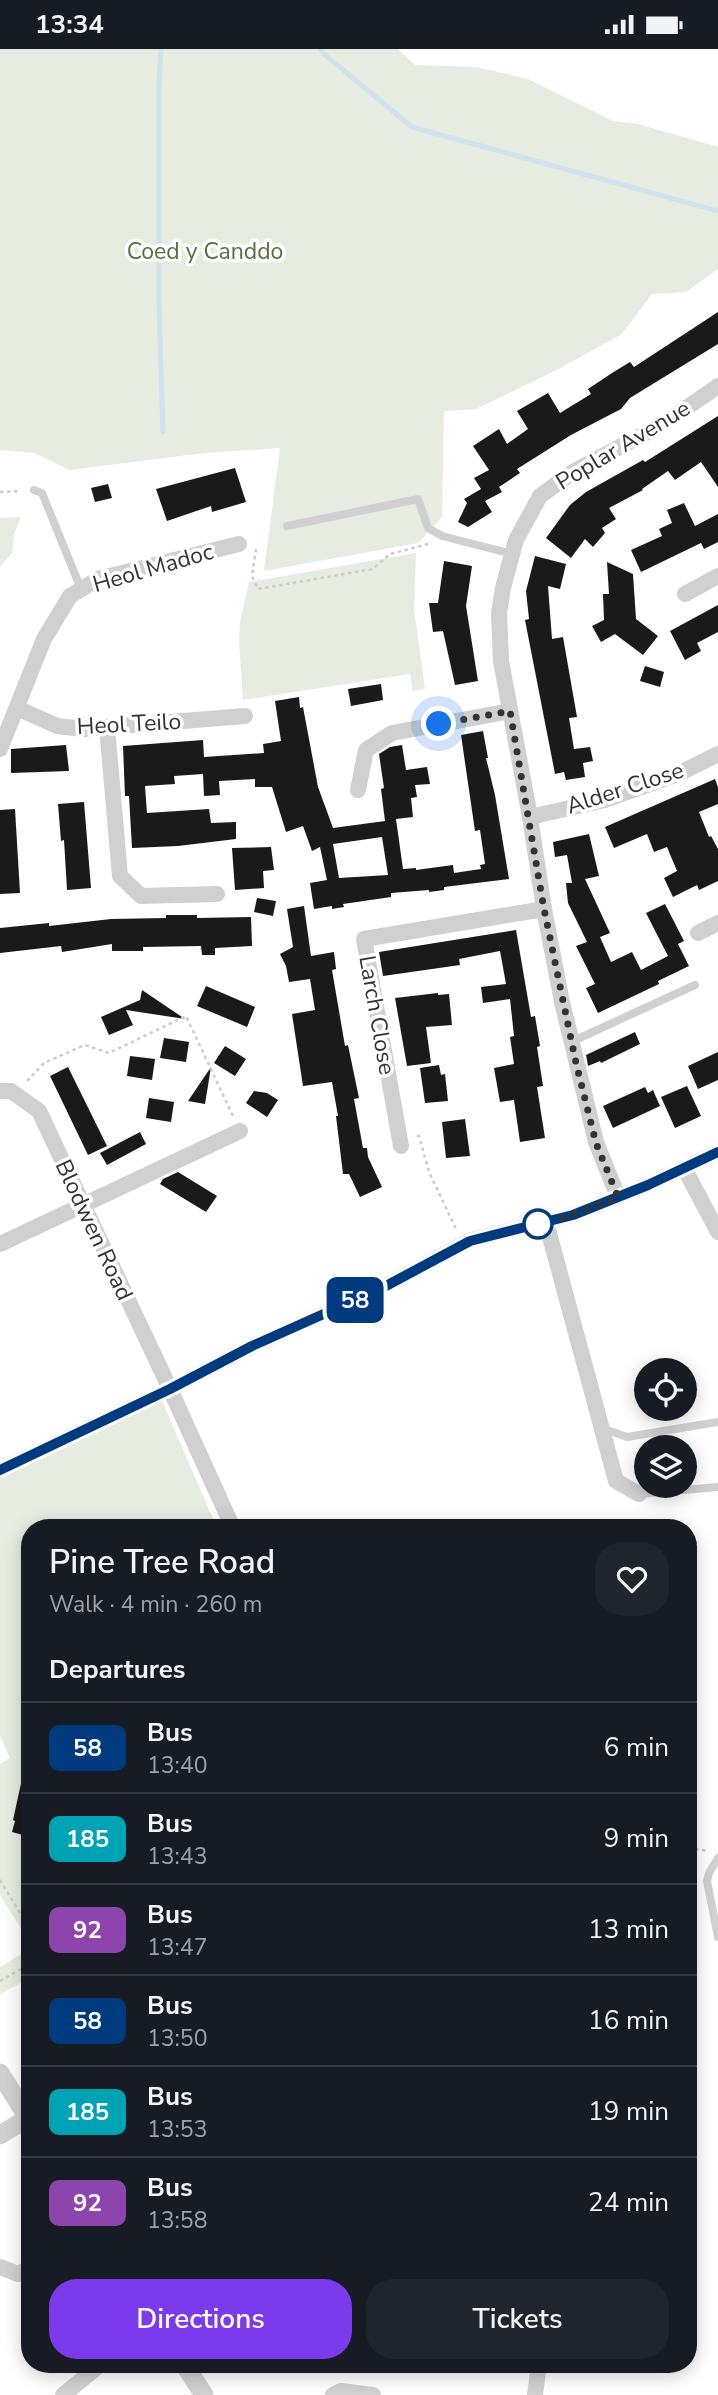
<!DOCTYPE html>
<html lang="en">
<head>
<meta charset="utf-8">
<style>
  body { margin:0; font-family:"Nunito Sans",sans-serif; background:#20242c; color:#f1f3f6; height:100vh; display:flex; flex-direction:column; font-size:26px; white-space:nowrap }
  * { box-sizing:border-box; margin:0 }
  p { font-size:23px; color:#9ea1a6 }
  .icon { flex:none; width:38px; height:38px; fill:none; stroke:currentColor; stroke-width:2; stroke-linecap:round; stroke-linejoin:round }
  .map { position:relative; flex:1; overflow:hidden }
  .sheet { position:absolute; left:21px; top:1470px; width:676px; height:854px; display:flex; flex-direction:column; background:#171b24; border-radius:28px; box-shadow:0 4px 18px #0003 }
  .sheet>* { flex:none }
  .badge { padding:0 14px; border-radius:10px; font-size:24px; line-height:46px }
  .controls { position:absolute; left:634px; top:1309px; display:grid; gap:14px }
  .controls a { display:grid; place-items:center; width:63px; height:63px; border-radius:50%; background:#171b24; box-shadow:0 4px 18px #0003; font-size:35px }
  .you { position:absolute; width:35px; height:35px; margin:-18px; border:5px solid #fff; border-radius:50%; background:#1a73e8; box-shadow:0 0 0 10px #1a73e833 }
  .map>.badge { position:absolute; translate:-50% -50%; box-shadow:0 0 0 4px #fff }
  h2 { padding:0 28px; font-size:26px; line-height:63px }
  .round { display:grid; place-items:center; flex:none; width:74px; height:74px; border-radius:28px; background:#20242c }
  .overview { display:flex; align-items:center; justify-content:space-between; height:119px; padding:0 28px }
  h1 { font-size:33px; font-weight:600; line-height:52px }
  .primary-button { display:flex; gap:14px; margin-top:auto; padding:14px 28px }
  .primary-button a { flex:1; height:80px; border-radius:28px; background:#7c3aed; color:#fff; font-size:28px; font-weight:600; line-height:80px; text-align:center }
  .primary-button a+a { background:#20242c; color:#f1f3f6 }
  ul { padding:0; list-style:none }
  li { display:flex; align-items:center; gap:21px; height:91px; padding:0 28px; border-top:2px solid #363941 }
  li div { flex:1 }
  li b { display:block; font-size:26px }
  li em { font-style:normal }
  li .badge { min-width:77px; font-weight:700; text-align:center }
  .status { display:flex; justify-content:space-between; align-items:center; height:49px; padding:0 35px; background:#171b24; direction:ltr }
  .status svg { height:19px; fill:currentColor }
  .map>svg:first-child { display:block }
  .green { fill:#e6ecdf }
  .lines { fill:none; stroke-linecap:round; stroke-linejoin:round }
  .stream { stroke:#cfe2ee; stroke-width:5 }
  .building { fill:#1a1a1a; fill-rule:evenodd }
  .path { stroke:#cdcdcd; stroke-width:2.5; stroke-dasharray:3.5 3.5; stroke-linecap:butt }
  .service { stroke:#d0d0d0; stroke-width:8 }
  .minor { stroke:#d0d0d0; stroke-width:16 }
  .tertiary { stroke:#d0d0d0; stroke-width:19 }
  .line-casing { stroke:#fff; stroke-width:16 }
  .line { stroke:#003b80; stroke-width:10 }
  .walk { stroke:#333; stroke-width:7; stroke-dasharray:0 12.6 }
  .stop-dot { fill:#fff; stroke:#003b80; stroke-width:3.5 }
  .labels { text-anchor:middle; dominant-baseline:central; stroke-width:7; stroke-linejoin:round; paint-order:stroke }
  .park-label { font-size:23px; fill:#56703f; stroke:#fff }
  .street-label { font-size:23px; fill:#333; stroke:#fff }
</style>
</head>
<body>
<div class="status"><b>13:34</b><svg viewBox="0 0 49 12"><path d="M0 12V9h3v3zM5 12V6h3v6zM10 12V3h3v9zM15 12V0h3v12zM26 1h20v11H26zM47 4h2v5h-2z"/></svg></div>
<div class="map">
<svg width="718" height="2346" viewBox="0 0 718 2346">
  <rect width="100%" height="100%" fill="#fff"/>
  <g class="green">
    <path d="M0,0H398L415,16L476,18L528,30L613,72L638,75L718,98V220L686,243L652,245L622,285L555,322L476,360L444,362L442,468L418,494L264,522L280,399L204,404L70,421L34,404L0,401Z"/>
    <path d="M21,468L14,485L12,504L0,518V469Z"/>
    <path d="M416,504L414,560L425,640L413,642L410,625L243,651L239,593L240,573L249,533Z"/>
    <path d="M159,1345L217,1479H30V1894L0,1846V1715L10,1709L0,1687V1421Z"/>
    <path d="M30,1900V1929L0,1945V1918Z"/>
  </g>
  <g class="lines">
    <g class="stream">
      <path d="M161,0L159,34V256L163,383"/>
      <path d="M321,0L323,4L412,78L718,162"/>
    </g>
  </g>
  <g class="building">
    <path d="M718,263V295L630,349L621,360L571,386L517,420L520,424L499,438L502,443L485,452L492,463L468,478L458,473L467,454L464,450L481,440L474,429L489,421L473,397L499,380L507,395L528,380L517,362L548,344L560,364L591,345L588,340L612,324L630,313L634,318Z"/>
    <path d="M718,367V438L701,413L675,431L668,422L642,440L643,441L609,459L616,470L602,479L605,484L593,498L585,490L571,509L546,489L570,456L586,443L643,411L645,413Z"/>
    <path d="M235,419L246,453L212,463L211,457L167,472L156,440Z"/>
    <path d="M108,435L112,449L95,453L91,439Z"/>
    <path d="M684,454L695,477L718,465V493L704,500L701,494L641,523L631,501L662,487L659,480L672,474L667,461Z"/>
    <path d="M535,507L566,515L560,540L548,537L552,590L563,588L577,668L569,669L574,700L590,698L593,712L583,714L585,728L566,731L564,723L555,725L525,571L529,570L526,542Z"/>
    <path d="M444,512L472,517L466,557L478,632L455,636L443,582L433,583L429,554H438Z"/>
    <path d="M607,513L633,525L636,570L658,587L643,606L615,585L601,593L592,577L604,571L603,545H609Z"/>
    <path d="M718,556V583L697,594L701,602L685,611L670,582Z"/>
    <path d="M645,617L664,623L660,638L640,632Z"/>
    <path d="M381,635L383,651L351,657L348,640Z"/>
    <path d="M299,648L300,659L303,658L318,738L333,779L385,772L381,740L384,739L379,705L390,698L402,696L406,721L427,718L430,735L415,736L417,748L411,749L413,768L396,770L403,820L416,819V821L453,816L454,824L481,820L480,816L485,815L480,781L475,782L461,686L483,682L488,709H486L495,746L509,830L444,838V841L429,843V841L391,844V848L343,855L344,858L332,860V857L314,860L310,834L327,831L320,798L312,802L303,777L286,783L272,738H255V730L219,732L220,746L204,747L203,725L174,727L175,735L145,737L147,764L209,760L211,774L236,773V790L178,797L132,799L129,747H125L123,697L203,691L204,708L264,704L263,695L281,692L275,652ZM382,788L388,826L339,829L333,795Z"/>
    <path d="M66,696L69,722L11,724V700Z"/>
    <path d="M715,730L718,738V755L699,763L709,788L711,787L718,800V832L699,841L697,836L673,848L664,829L677,822L667,798L654,803L647,785L614,799L605,778Z"/>
    <path d="M84,753L91,839L67,841L64,791L61,792L58,755Z"/>
    <path d="M15,760L20,844L0,845V761Z"/>
    <path d="M589,785L599,827L585,830L610,884L600,888L611,913L632,903L641,921L668,907L646,864L665,855L684,892L678,895L689,917L658,932L659,935L598,964L586,939L595,935L576,897L587,893L568,854L566,834H572L567,806L555,808L553,793Z"/>
    <path d="M271,798L274,821L263,822L264,839L235,841L232,799Z"/>
    <path d="M257,849L276,852L273,867L254,863Z"/>
    <path d="M304,857L311,907L334,903L336,920L332,921L345,997L348,996L359,1049L354,1050L363,1099H367L368,1108L382,1138L360,1148L349,1125H343L336,1067H338L332,1033L303,1037L292,965L315,961L310,930L289,933L286,917L280,905L293,898L287,860Z"/>
    <path d="M166,866H197V869L251,868L252,897L215,899V906H202L201,897L143,898V902H112V895L62,903L61,897L0,904V879L49,874V877L111,870L166,869Z"/>
    <path d="M516,881L531,968L535,967L540,997L537,998L543,1037L537,1038L545,1089L520,1093L514,1051L500,1053L494,1019L514,1015L510,988L514,987L510,950L483,954L481,938L506,935L500,902L459,910L460,916L383,927L379,903Z"/>
    <path d="M206,937L255,958L247,978L197,957Z"/>
    <path d="M142,941L185,970L126,961L133,976L109,986L101,968L140,951Z"/>
    <path d="M438,944V946L449,945L452,976L426,978L431,1014L407,1017L395,949Z"/>
    <path d="M635,983L640,995L601,1014L600,1012L588,1017L586,1006Z"/>
    <path d="M164,989L189,993L186,1013L160,1009Z"/>
    <path d="M225,997L246,1010L235,1027L214,1014Z"/>
    <path d="M718,1003V1031L698,1040L688,1017Z"/>
    <path d="M130,1007L155,1010L152,1031L127,1027Z"/>
    <path d="M439,1016L441,1026L445,1025L448,1052L425,1054L420,1019Z"/>
    <path d="M68,1018L107,1097L88,1106L50,1027Z"/>
    <path d="M211,1018L205,1055L188,1052Z"/>
    <path d="M687,1037L701,1067L675,1079L661,1048Z"/>
    <path d="M645,1038L648,1044L653,1041L660,1057L613,1079L603,1057Z"/>
    <path d="M254,1042L267,1044L278,1051L267,1068L246,1054Z"/>
    <path d="M149,1049L174,1053L171,1073L146,1069Z"/>
    <path d="M465,1070L470,1107L446,1109L442,1073Z"/>
    <path d="M140,1083L146,1095L107,1116L100,1104Z"/>
    <path d="M178,1123L217,1147L206,1163L160,1135L163,1130Z"/>
    <path d="M24,1721H30V1788L12,1783L15,1772L13,1771Z"/>
  </g>
  <g class="lines">
    <g class="path">
      <path d="M0,443L21,442"/>
      <path d="M256,500L252,527L258,540L373,520L390,505L432,494"/>
      <path d="M27,1032L44,1014L85,996L109,1004L186,967L233,1067"/>
      <path d="M417,1087H419L429,1123L457,1182"/>
      <path d="M688,1799L708,1802"/>
      <path d="M0,1831L30,1880"/>
      <path d="M0,1932L30,1915"/>
    </g>
    <g class="service">
      <path d="M34,441L42,444L81,540"/>
      <path d="M287,477L418,450L428,479L442,487L512,505"/>
      <path d="M571,993L695,936"/>
      <path d="M602,1379L627,1388L718,1373"/>
      <path d="M639,1445L718,1438"/>
      <path d="M718,1809L709,1824L707,1832L718,1888"/>
    </g>
    <g class="minor">
      <path d="M685,545L718,527"/>
      <path d="M17,659L57,677L83,680L245,667"/>
      <path d="M107,678L120,827L141,847L217,845"/>
      <path d="M0,700L44,590L70,547L98,530L239,495"/>
      <path d="M358,741L366,701L392,684L510,662"/>
      <path d="M530,768L605,751L678,725L718,705"/>
      <path d="M698,884L718,874"/>
      <path d="M0,1042H11L39,1062L170,1340L233,1479"/>
      <path d="M401,1097L364,890L544,860"/>
      <path d="M684,1119L718,1183"/>
      <path d="M618,1148L596,1093L562,953L544,860L530,768L501,612L499,564L503,539L516,491L540,447L573,423L666,373L718,337"/>
      <path d="M546,1173L616,1432L639,1445"/>
      <path d="M0,1195L240,1082"/>
      <path d="M0,1421L170,1340L252,1297L384,1238L469,1192L573,1166L648,1136L718,1103"/>
      <path d="M0,2218L18,2225L30,2219"/>
      <path d="M63,2346L101,2315"/>
      <path d="M333,2346L341,2342L373,2346"/>
      <path d="M535,2346L539,2315"/>
    </g>
    <g class="tertiary">
      <path d="M0,2024L30,2072"/>
      <path d="M0,2086L28,2069"/>
      <path d="M184,2315L204,2346"/>
    </g>
  </g>
  <g class="lines">
    <defs>
      <path id="line" d="M0,1421L170,1340L252,1297L384,1238L470,1192L573,1166L648,1136L718,1103"/>
    </defs>
    <use href="#line" class="line-casing"/>
    <use href="#line" class="line"/>
    <path class="walk" d="M439,675L510,662L544,860L576,1014L596,1094L618,1148L573,1166L538,1175"/>
  </g>
  <circle class="stop-dot" cx="538" cy="1175" r="14"/>
  <g class="labels">
    <g class="park-label">
      <text x="205" y="202">Coed y Canddo</text>
    </g>
    <g class="street-label">
      <text transform="translate(623 396) rotate(-31)">Poplar Avenue</text>
      <text transform="translate(153 519) rotate(-16)">Heol Madoc</text>
      <text transform="translate(129 675) rotate(-3)">Heol Teilo</text>
      <text transform="translate(625 739) rotate(-18)">Alder Close</text>
      <text transform="translate(377 966) rotate(80)">Larch Close</text>
      <text transform="translate(94 1181) rotate(65)">Blodwen Road</text>
    </g>
  </g>
</svg>
<div class="controls">
<a><svg class="icon" aria-label="locate" viewBox="0 0 24 24"><circle cx="12" cy="12" r="6"/><path d="M12 2v4M12 18v4M2 12h4M18 12h4"/></svg></a>
<a><svg class="icon" aria-label="layers" viewBox="0 0 24 24"><path d="M12 4l9 5-9 5-9-5zM3 14l9 5 9-5"/></svg></a>
</div>
<div class="you" style="left:439px;top:675px"></div>
<b class="badge" style="left:355px;top:1251px;background:#003b80;color:#fff">58</b>
<section class="sheet">
<div class="overview"><div><h1>Pine Tree Road</h1><p>Walk · 4 min · 260 m</p></div><a class="round"><svg class="icon" aria-label="heart" viewBox="0 0 24 24"><path d="M12 20l-8-8c-3-5 5-10 8-4 3-6 11-1 8 4z"/></svg></a></div>
<h2>Departures</h2>
<ul>
<li><span class="badge" style="background:#003b80;color:#fff">58</span><div><b>Bus</b><p>13:40</p></div><em>6 min</em></li>
<li><span class="badge" style="background:#00a3b4;color:#fff">185</span><div><b>Bus</b><p>13:43</p></div><em>9 min</em></li>
<li><span class="badge" style="background:#8e44ad;color:#fff">92</span><div><b>Bus</b><p>13:47</p></div><em>13 min</em></li>
<li><span class="badge" style="background:#003b80;color:#fff">58</span><div><b>Bus</b><p>13:50</p></div><em>16 min</em></li>
<li><span class="badge" style="background:#00a3b4;color:#fff">185</span><div><b>Bus</b><p>13:53</p></div><em>19 min</em></li>
<li><span class="badge" style="background:#8e44ad;color:#fff">92</span><div><b>Bus</b><p>13:58</p></div><em>24 min</em></li>
</ul>
<div class="primary-button"><a>Directions</a><a>Tickets</a></div>
</section>
</div>
</body>
</html>
